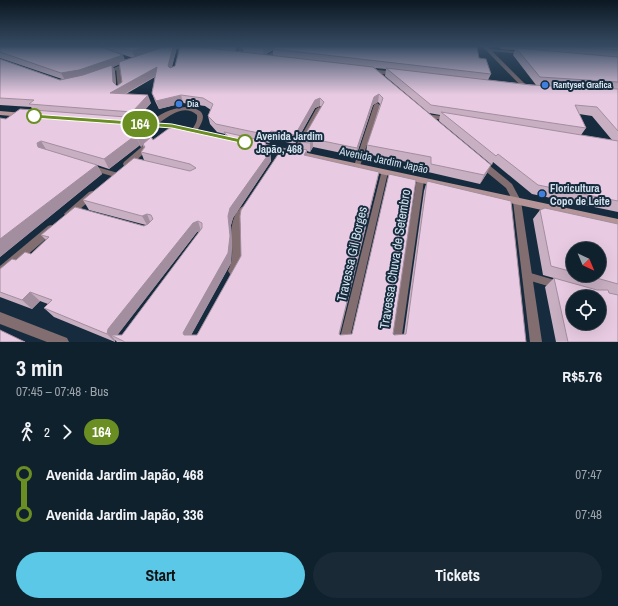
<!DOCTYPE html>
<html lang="en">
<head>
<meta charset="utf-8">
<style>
  body { margin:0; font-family:"Archivo Narrow",sans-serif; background:#192936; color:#f1f3f6; height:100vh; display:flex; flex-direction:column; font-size:15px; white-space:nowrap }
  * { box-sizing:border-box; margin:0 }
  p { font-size:13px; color:#9ca3aa }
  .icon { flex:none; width:22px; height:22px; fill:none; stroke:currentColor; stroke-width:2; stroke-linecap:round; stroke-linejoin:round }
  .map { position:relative; height:342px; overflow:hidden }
  .side { display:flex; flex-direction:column; background:#10212e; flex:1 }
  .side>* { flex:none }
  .badge { padding:0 8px; border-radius:13px; font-size:14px; line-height:26px }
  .needle { width:26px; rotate:136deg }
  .tools { position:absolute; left:566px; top:242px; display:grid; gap:8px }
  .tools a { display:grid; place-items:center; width:40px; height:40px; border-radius:50%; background:#10212e; box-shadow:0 4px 16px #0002,0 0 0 1px #303e4a; font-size:20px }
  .map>.badge { position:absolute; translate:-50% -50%; box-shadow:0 0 0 2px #fff }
  .legs { display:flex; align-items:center; gap:6px; height:44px; padding:0 16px; font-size:13px }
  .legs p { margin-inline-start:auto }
  .headline { display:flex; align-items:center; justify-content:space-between; height:68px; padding:0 16px }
  h1 { font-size:22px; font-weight:700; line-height:30px }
  .action { display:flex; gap:8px; margin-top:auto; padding:8px 16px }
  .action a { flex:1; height:46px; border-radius:24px; background:#5bc8e7; color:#111; font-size:16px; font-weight:700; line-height:46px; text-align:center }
  .action a+a { background:#192936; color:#f1f3f6 }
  ul { padding:0 16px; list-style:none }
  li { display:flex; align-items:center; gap:14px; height:40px; font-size:15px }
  li i { display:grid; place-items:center; width:6px; height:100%; margin:0 5px; background:currentColor }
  li i::after { content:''; width:10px; height:10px; margin:-5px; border:3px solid; border-radius:50%; background:#10212e }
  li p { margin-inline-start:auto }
  li:first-child i { background:linear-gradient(#0000 50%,currentColor 0) }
  li:last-child i { background:linear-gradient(currentColor 50%,#0000 0) }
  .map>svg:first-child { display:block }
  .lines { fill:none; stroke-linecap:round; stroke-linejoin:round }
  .service { fill:#826e70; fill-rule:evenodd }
  .minor { fill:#826e70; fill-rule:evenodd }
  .tertiary { fill:#826e70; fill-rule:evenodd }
  .secondary { fill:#b49497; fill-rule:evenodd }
  .wall { fill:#c8afc2; fill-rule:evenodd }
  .shaded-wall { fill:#a28e9e }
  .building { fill:#e8cbe2; stroke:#a28e9e; fill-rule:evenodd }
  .line-1 { fill:#6b8e23; stroke:#fff }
  .shop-dot { fill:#3f7fe0; stroke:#162c3e; stroke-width:1.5 }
  .stop-1-dot { fill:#fff; stroke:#6b8e23; stroke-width:2 }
  .labels { text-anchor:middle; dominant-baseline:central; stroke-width:4; stroke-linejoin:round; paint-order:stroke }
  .far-poi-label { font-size:9px; font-weight:bold; fill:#d5e3ef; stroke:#162c3e; text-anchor:start }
  .stop-label { font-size:11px; font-weight:bold; fill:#d5e3ef; stroke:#162c3e; text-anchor:start }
  .street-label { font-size:11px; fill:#d5e3ef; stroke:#162c3e }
  .poi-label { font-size:11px; font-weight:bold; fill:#d5e3ef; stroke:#162c3e; text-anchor:start }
  .near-street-label { font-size:13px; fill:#d5e3ef; stroke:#162c3e }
</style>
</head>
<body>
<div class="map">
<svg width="618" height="342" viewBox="0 0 618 342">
  <rect width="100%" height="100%" fill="#162c3e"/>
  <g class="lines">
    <g class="service">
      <path d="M281,47H286L266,59L262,58Z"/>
      <path d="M116,67L120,68L124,90L121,92L118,90Z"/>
      <path d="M377,103L380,105L360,166L359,168H355L354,166L374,105Z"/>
      <path d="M319,107L322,109L298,153L295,155L293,154L292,153L316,109Z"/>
      <path d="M88,165H90L118,173L119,175L118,177H115L88,169L87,167Z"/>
      <path d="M382,170H384L388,172L349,342H339Z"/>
      <path d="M417,178H420L424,180L401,342H391Z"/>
      <path d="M244,206L247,207L248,209L240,223L241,259L236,274L233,275L230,274L228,271C230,266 232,261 232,256C233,240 228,226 237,212C240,209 240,207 244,206Z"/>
      <path d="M527,272L558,281L561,282L563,285L561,288L558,289L524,279L522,276L524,273Z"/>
    </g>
    <g class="minor">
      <path d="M487,49L524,52L526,53L524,54L489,51L487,50Z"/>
      <path d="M129,62L132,64L131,65L106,74L101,73Z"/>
      <path d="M186,107C206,109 207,117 196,132H192L191,131C194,126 198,122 197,115C179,99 160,128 149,126L148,125C158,114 171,108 186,107Z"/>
      <path d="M426,114L449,117L452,119L449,121L424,117V115Z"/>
      <path d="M145,144H148L152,146L130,166H124L123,164L124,162Z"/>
      <path d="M92,191L95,192L96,194L95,196L72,216L69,217L66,216L64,214L66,212L89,192Z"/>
      <path d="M51,225L54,226L56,229L54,232L4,275L0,277V266L48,226Z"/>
      <path d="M0,312L67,338L69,342H47L0,324Z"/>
    </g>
    <g class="tertiary">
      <path d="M163,47H181L192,49L190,50L165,48Z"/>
      <path d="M239,47H243L240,55L238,56L236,55Z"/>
      <path d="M483,47H488L529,88V90H525Z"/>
      <path d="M370,69L396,72L399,74L396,76L368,72V70Z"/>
      <path d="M481,160L484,161L512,184L521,201L542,342H530L513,201L506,188L478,165L477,163L478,161Z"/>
    </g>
    <g class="secondary">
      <path d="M0,111L23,113L26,115L23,117L0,115Z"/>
      <path d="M136,121L172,124L235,138L239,140L235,142L172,128L134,124L133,123Z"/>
      <path d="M253,142H256L618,219V227L256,146H253L252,144Z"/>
    </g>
  </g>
  <g class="wall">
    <path d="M0,47H175L176,51L172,67L175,66L180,47H237L236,51L243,52L242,47H477L479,58L491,74L488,80L536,85L513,55L515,50L501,49L499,47H618V212L532,194L493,162L492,165L439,121L440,115L429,113L385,76L386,69L375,68L487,173L480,184L428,172V166L366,154L367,145L380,104L378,102L373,105L356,156L313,147L310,152L307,151V156L379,172L377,181L339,334L340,335L393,334L394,335L404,334L424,191L427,181L526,342H117L115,340V342L54,317L44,308L48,304L40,301L32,309L0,297V269L16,260L31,254L46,240L41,235L144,226L146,225L89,210L83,200L144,160L141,152L144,148L143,145L141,147L140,145L109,169L97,165L102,174L0,257L6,119L33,110L31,107L0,105V59L60,80L62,79L0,58ZM107,49L133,58L125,60ZM273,50V55H265ZM119,64L122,82L117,86L116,85L115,72L113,67ZM155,77L152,93L155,101L159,109L183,103L205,106L211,110L208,116L210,124L217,132L225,134L226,138L153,140L145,122L127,121V119L136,120L151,103L126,94ZM320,106L321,107L301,142V149L197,335H191L231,263L232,245L231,225L233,218L271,161L270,152L265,142L269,143L272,139L295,144L315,108ZM579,114L592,116L612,140L581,135L586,128ZM200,231L122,335H117L197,232Z"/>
    <path d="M540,210L618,224V342H556L545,287L554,278L597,290L543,275L533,219ZM573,249L599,275H573Z"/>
  </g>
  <g class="shaded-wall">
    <path d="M146,47H163L135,58L132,51Z"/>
    <path d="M173,47H175L176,51L170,73L168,66Z"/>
    <path d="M234,47H237L235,52Z"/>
    <path d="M266,47H278L264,55L263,48Z"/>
    <path d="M123,55L126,62L113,67L115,72L116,89L157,67L159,74L114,100L65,80L61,73Z"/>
    <path d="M379,94L378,102L373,105L356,156L357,148L374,97Z"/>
    <path d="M148,95L151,103L136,120L132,112Z"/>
    <path d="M181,95L183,103L159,109L156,101Z"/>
    <path d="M320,98V106L315,108L295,144V135L315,100Z"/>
    <path d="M148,129L152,138L143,144V145L141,147L137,137Z"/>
    <path d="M271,131L272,139L269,143L268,135Z"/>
    <path d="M136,135L140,145L109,169L104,159Z"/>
    <path d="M313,139V147L310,152V143Z"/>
    <path d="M41,141L47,151L38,147L37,143Z"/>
    <path d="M307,150V159L304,155Z"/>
    <path d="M270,152L271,161L233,218L231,225L232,245L231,263L188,341L183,333L228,216L230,208Z"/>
    <path d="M97,165L102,174L0,257V239Z"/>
    <path d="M491,165L487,173L480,184L484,175Z"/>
    <path d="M379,172L377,181L338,342L339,334Z"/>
    <path d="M147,214L151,224L147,225L142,216Z"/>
    <path d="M198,221L201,231L197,232L116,337L111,335L115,340V342L107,334L108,329L193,223Z"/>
    <path d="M30,292L40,301L32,309L22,300Z"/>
  </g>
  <g class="building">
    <path d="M0,47H101L123,55L79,70L61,73L0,52Z"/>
    <path d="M118,47H146L132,51Z"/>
    <path d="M164,47H173L168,66L170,68L175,66L180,47H199L373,67L491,165L484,175L431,164V157L367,145L383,98L379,94L374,97L357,148L313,139L310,143L301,142L324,102L320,98L315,100L295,135L271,131L268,135L216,124L208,116L213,104L203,98L181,95L156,101L152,93L157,67L110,93L148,95L132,112L29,104L34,100L0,98V59L60,80L83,75L112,65L113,82L117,86L122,82L119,62Z"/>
    <path d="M251,47H266L263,48Z"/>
    <path d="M277,47H477L479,58L486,59L491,74L273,49Z"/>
    <path d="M576,47H618V50Z"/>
    <path d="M516,48L618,57V82L540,77Z"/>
    <path d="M386,68L531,85L618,89V131L597,107L575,105L586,128L431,105Z"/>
    <path d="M20,109L126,117L123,120L145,122L148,129L137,137L136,135L104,159L41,141L37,143L38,147L97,165L0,239V118L6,119Z"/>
    <path d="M441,112L618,141V201L538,185L498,154L496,156Z"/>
    <path d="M174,127L231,140L224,132L264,141L270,152L230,208L228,216L230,236L228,253L183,333L184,335H197L241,256L240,216L241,210L279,153L289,146L307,150L304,155L379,172L339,334L340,335L352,334L389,174L416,180L393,334L394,335L406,334L427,181L511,201L526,342H125L111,335H122L202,228V223L198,221L193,223L108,329L107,334L44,308L52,300L30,292L22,300L0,292V269L12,259L16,260L25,252L31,254L49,237L41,235L75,207L144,226L148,224L153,219L151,215L147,214L142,216L83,200L134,158L190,171L196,168L190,164L141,152L145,147L143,144L151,137L153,140L168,129Z"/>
    <path d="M545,208L618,224V284L586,275H599V249H573V272L551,266L540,210Z"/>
    <path d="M554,278L597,290H608L609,293L618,295V342H568ZM573,297H599V323H573Z"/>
    <path d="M0,330L25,342H0Z"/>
  </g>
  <linearGradient id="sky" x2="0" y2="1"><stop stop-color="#0c1822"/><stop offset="0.49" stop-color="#364b63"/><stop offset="1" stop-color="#364b63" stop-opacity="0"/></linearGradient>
  <rect width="618" height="95" fill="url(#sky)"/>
  <path class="line-1" d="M32,114L172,124L245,140L249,142L245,144L172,128L34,118L32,117Z"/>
  <g class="shop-dot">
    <circle cx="545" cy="85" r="4"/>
    <circle cx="179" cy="104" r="4"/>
    <circle cx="542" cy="194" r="4"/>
  </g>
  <g class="stop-1-dot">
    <circle cx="34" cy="116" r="7"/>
    <circle cx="245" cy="142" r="7"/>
  </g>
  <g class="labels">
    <g class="far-poi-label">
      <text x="553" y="85">Rantyset Grafica</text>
      <text x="187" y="104">Dia</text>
    </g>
    <g class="stop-label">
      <text x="256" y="136">Avenida Jardim<tspan x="256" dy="13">Japão, 468</tspan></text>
    </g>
    <g class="street-label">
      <text transform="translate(384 160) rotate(12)">Avenida Jardim Japão</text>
    </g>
    <g class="poi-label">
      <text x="550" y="188">Floricultura<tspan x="550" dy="13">Copo de Leite</tspan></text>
    </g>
    <g class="near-street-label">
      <text transform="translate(352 254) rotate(-77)">Travessa Gil Borges</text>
      <text transform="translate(395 259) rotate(-81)">Travessa Chuva de Setembro</text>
    </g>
  </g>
</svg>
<div class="tools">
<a><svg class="needle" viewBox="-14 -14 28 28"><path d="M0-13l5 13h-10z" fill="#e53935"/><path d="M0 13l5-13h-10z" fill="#9ca3aa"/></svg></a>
<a><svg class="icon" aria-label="locate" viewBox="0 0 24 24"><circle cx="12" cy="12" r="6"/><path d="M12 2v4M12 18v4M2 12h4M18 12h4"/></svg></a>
</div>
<b class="badge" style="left:140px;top:124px;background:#6b8e23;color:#fff">164</b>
</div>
<section class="side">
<div class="headline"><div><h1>3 min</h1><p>07:45 – 07:48 · Bus</p></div><b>R$5.76</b></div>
<div class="legs"><svg class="icon" aria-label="walk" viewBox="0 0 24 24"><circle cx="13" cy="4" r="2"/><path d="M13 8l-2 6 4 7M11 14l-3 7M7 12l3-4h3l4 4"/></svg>2<svg class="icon" aria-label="forward" viewBox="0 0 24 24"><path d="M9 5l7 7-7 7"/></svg><b class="badge" style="background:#6b8e23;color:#fff">164</b></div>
<ul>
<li><i style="color:#6b8e23"></i><b>Avenida Jardim Japão, 468</b><p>07:47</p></li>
<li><i style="color:#6b8e23"></i><b>Avenida Jardim Japão, 336</b><p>07:48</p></li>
</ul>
<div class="action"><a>Start</a><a>Tickets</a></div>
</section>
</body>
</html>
